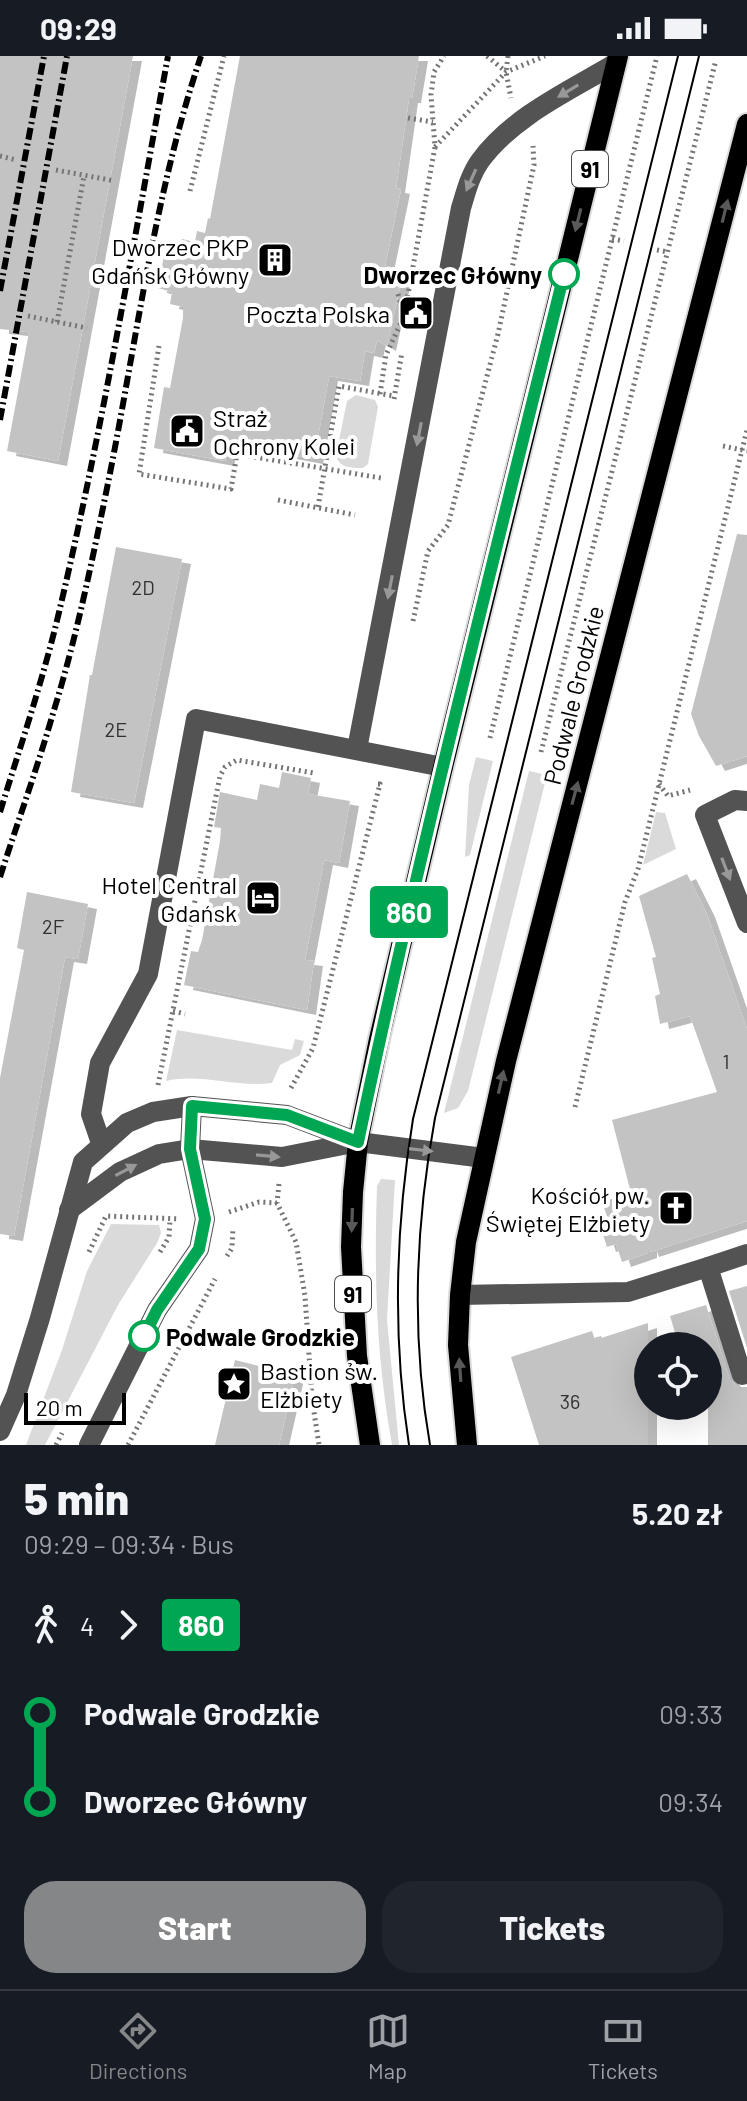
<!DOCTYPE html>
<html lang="en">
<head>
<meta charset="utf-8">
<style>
  body { margin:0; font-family:Barlow,sans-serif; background:#20242c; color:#f1f3f6; height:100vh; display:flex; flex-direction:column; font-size:30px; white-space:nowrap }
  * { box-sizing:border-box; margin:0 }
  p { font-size:26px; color:#9ea1a6 }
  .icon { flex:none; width:44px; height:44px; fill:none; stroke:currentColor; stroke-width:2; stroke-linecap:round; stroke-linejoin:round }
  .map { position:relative; height:1389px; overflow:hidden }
  .panel { display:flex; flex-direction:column; background:#171b24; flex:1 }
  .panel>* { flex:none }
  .badge { padding:0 16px; border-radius:6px; font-size:28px; line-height:52px }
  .controls { position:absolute; left:634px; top:1276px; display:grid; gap:16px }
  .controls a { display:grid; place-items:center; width:88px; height:88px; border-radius:50%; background:#171b24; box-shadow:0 8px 32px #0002; font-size:40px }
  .scale { position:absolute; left:24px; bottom:20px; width:102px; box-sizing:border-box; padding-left:8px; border:4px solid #000; border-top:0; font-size:22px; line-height:28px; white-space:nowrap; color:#000; -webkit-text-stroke:6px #fff; paint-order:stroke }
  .map>.badge { position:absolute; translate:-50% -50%; box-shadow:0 0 0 4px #fff }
  .legs { display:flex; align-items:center; gap:12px; height:88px; padding:0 24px; font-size:26px }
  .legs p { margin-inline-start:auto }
  .head { display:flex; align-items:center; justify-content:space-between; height:136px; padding:0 24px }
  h1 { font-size:44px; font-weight:800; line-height:60px }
  .cta { display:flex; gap:16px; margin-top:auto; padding:16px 24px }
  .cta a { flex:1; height:92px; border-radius:32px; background:#858687; color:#fff; font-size:32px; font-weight:800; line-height:92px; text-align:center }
  .cta a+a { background:#20242c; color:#f1f3f6 }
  ul { padding:0 24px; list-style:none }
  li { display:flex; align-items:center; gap:28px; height:88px; font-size:30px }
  li i { display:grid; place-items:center; width:12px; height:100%; margin:0 10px; background:currentColor }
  li i::after { content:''; width:20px; height:20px; margin:-10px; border:6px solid; border-radius:50%; background:#171b24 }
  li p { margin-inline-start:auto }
  li:first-child i { background:linear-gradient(#0000 50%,currentColor 0) }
  li:last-child i { background:linear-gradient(currentColor 50%,#0000 0) }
  .status { display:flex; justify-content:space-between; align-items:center; height:56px; padding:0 40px; background:#171b24; direction:ltr }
  .status svg { height:22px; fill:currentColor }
  .tabs { display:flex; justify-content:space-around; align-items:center; height:112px; border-top:2px solid #363941; background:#171b24; font-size:22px; color:#9ea1a6 }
  .tabs a { display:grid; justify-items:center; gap:4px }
  .tabs .active { color:#858687 }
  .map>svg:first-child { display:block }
  .green { fill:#dadada }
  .building { fill:#c3c3c3; filter:url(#shadow) }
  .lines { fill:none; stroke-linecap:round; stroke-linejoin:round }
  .major-casing { stroke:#dbdbdb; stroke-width:24 }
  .path { stroke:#757575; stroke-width:5; stroke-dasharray:2 4; stroke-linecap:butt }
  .minor { stroke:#535353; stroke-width:20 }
  .major { stroke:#000; stroke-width:20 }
  .tram { stroke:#000; stroke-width:2 }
  .rail { stroke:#000; stroke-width:6; stroke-dasharray:12 4 2 4; stroke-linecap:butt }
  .oneway { fill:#989898 }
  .oneway2 { fill:#595959 }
  .line-1-casing { stroke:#fff; stroke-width:18 }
  .line-1 { stroke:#00a651; stroke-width:12 }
  .stop-1-dot { fill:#fff; stroke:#00a651; stroke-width:4 }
  .labels { text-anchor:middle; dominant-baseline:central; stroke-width:8; stroke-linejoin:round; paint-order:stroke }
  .number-label { font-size:20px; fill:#313131 }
  .shield { fill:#fff; stroke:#4c4c4c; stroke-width:2 }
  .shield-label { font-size:22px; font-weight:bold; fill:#000 }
  .poi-label { font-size:24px; fill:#000; stroke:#fff; text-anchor:end }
  .stop-label { font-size:24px; font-weight:bold; fill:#000; stroke:#fff; text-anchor:end }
  .street-label { font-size:24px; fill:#000; stroke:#fff }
</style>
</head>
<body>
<div class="status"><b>09:29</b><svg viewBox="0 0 49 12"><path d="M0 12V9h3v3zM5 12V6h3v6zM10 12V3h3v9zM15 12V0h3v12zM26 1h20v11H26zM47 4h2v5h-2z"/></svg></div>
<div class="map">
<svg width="747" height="1389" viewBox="0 0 747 1389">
  <defs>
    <filter id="shadow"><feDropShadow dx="9" dy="5" stdDeviation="0" flood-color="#0004"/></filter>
  </defs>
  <rect width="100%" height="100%" fill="#fff"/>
  <g class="green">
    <path d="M356,339L375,344L378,351L368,408L363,412C352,412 338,412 336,399L347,345Z"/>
    <path d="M476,701L493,705L470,799L465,801L469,729Z"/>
    <path d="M529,715L547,719L468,1035L458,1052L444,1057Z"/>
    <path d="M656,756L665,757L676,793L643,809Z"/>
    <path d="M177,974L292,994L295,983L304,985L300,999L280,1009L272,1027C237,1032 201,1017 166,1025Z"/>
    <path d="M381,1123L395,1124L387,1264L399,1389H392C376,1299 374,1220 377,1130Z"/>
    <path d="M111,1168L159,1169L161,1177L157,1187L118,1249L45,1389H26L62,1294L87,1215Z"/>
  </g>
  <g class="building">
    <path d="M0,0H133L58,405L7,395L29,276L0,273Z"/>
    <path d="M240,0H419L412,42H409L396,132L401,133L385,210L391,211L389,223L401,226L387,290L377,284L374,297L365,295L360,325L329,320L314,403L229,387L225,405L154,392L164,331L170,332L183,262V251L170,248L172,236L158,232L165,194L179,197L182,183L195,186L197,175L205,177L208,162L210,163Z"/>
    <path d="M737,478L747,479V700L716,710L699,680L691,658Z"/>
    <path d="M116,491L182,503L134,747L71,736L90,619H92Z"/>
    <path d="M282,716L311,722L308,738L350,745L339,807L324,804L305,904L314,905L307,954L184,929L191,895L198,896L202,884L220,785L221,772L214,771L220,736L257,744L260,728L279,732Z"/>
    <path d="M687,818L706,856L747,973V1165L650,1196L648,1190V1197L622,1206L616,1188L607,1191L599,1166L608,1163L602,1146L631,1137L612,1064L717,1036L690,960L660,968L655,940L660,938L652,902L656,901L639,840Z"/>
    <path d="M27,836L88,848L78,903L65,901L14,1180L0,1178V1022L24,894L17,892Z"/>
    <path d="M747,1230V1292L729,1235Z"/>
    <path d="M706,1249L730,1324L738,1331H747V1389H708V1290H679L670,1260Z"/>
    <path d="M648,1267V1389H539L511,1301L592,1275L595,1284Z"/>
    <path d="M235,1304L295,1319L279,1389H215Z"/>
  </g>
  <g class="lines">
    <defs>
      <g id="major">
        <path d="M370,1389L357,1300L351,1191L353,1136L358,1086L379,983L443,711L618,0"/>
        <path d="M467,1389L458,1289L460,1239L466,1186L506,1005L747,68"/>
      </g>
    </defs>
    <use href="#major" class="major-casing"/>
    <g class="path">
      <path d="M487,0L505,15"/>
      <path d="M508,0L506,16L511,42"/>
      <path d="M408,62L433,66"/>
      <path d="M435,91L506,16L545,0"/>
      <path d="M0,100L16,104"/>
      <path d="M56,114L115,125"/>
      <path d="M190,135L224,0"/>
      <path d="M612,183L624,185"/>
      <path d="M657,194L668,196"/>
      <path d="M398,238L404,258"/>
      <path d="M28,260L87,272"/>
      <path d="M57,266L84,120"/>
      <path d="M159,290L139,418L231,433L237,398L381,422V420"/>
      <path d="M380,338L386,299L404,260L435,91L431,39L434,16L444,0"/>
      <path d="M394,343L402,296"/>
      <path d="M723,390L747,395"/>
      <path d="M278,444L355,459"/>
      <path d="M318,451L339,330L394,340"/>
      <path d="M413,565L428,495L448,469L498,278L534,109L533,90"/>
      <path d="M490,682L657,0"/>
      <path d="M541,696L716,4"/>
      <path d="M659,728L668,740L690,734"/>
      <path d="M173,955L185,958"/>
      <path d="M158,1029L220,720L225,711L237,704L314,717"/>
      <path d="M291,1032L313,992L380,728H375"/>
      <path d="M575,1051L625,846L638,813L747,374"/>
      <path d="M279,1128L277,1147L296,1186L305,1240L312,1343L319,1389"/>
      <path d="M229,1156L259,1146L277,1147"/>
      <path d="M89,1196L106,1160L180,1163"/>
      <path d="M160,1196L169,1181L170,1163"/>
      <path d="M227,1200L232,1192L233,1172"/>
      <path d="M56,1389L62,1377"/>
      <path d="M128,1389L215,1223"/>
    </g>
    <g class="minor">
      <path d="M357,693L461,152C466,136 470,119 480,105C513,60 569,35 616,7"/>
      <path d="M747,745L735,744L705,759L747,867"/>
      <path d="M101,1087L91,1058L100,1007L148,918L196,663L443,711"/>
      <path d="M69,1154L120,1116L159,1098L190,1093L282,1101L358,1086"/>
      <path d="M460,1239L628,1236L708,1211"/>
      <path d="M742,1319L708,1211L747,1198"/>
      <path d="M0,1375L16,1339L40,1262L83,1106L127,1067L153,1056L192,1050L287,1059L358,1086L484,1102"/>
      <path d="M89,1389L157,1254L199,1193L205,1163L190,1093L192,1050"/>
    </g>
    <use href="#major" class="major"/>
    <g class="tram">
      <path d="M409,1389C392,1279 395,1173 413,1063L678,0"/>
      <path d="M430,1389C411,1280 415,1171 435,1062L699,0"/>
    </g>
    <g class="rail">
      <path d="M0,235L44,0"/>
      <path d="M0,364L67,0"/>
      <path d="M0,756C21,688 44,621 60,552C103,370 134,184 168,0"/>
      <path d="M0,821C18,765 38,710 54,654C76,583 91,510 106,437C136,291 153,142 201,0"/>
    </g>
  </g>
  <defs><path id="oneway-solid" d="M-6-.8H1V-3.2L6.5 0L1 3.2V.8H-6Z" transform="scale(2)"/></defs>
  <g class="oneway">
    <use href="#oneway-solid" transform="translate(568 35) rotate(149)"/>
    <use href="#oneway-solid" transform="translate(471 124) rotate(114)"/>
    <use href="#oneway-solid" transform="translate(419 378) rotate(101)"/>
    <use href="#oneway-solid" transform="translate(390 531) rotate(101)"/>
    <use href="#oneway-solid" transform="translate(726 813) rotate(69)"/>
    <use href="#oneway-solid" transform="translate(421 1094) rotate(7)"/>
    <use href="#oneway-solid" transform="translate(268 1100) rotate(5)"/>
    <use href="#oneway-solid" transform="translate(126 1114) rotate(-28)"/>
  </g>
  <g class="oneway2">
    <use href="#oneway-solid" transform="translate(725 155) rotate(-76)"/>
    <use href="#oneway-solid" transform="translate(578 164) rotate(104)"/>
    <use href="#oneway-solid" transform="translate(575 737) rotate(-75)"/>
    <use href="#oneway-solid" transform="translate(501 1026) rotate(-77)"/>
    <use href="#oneway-solid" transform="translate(352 1164) rotate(92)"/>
    <use href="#oneway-solid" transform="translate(460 1314) rotate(-94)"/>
  </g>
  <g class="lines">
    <defs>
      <path id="line-1" d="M144,1280L157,1254L199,1193L205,1163L190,1093L192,1050L287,1059L358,1086C419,795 493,507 564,218"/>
    </defs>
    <use href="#line-1" class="line-1-casing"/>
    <use href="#line-1" class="line-1"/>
  </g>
  <defs>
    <symbol id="building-square" viewBox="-11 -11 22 22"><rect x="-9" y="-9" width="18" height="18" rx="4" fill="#000" stroke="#fff"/><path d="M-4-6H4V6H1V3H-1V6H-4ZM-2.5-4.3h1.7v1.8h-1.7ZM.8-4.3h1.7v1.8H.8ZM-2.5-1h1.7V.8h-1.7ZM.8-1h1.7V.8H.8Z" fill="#fff"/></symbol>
    <symbol id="civic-square" viewBox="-11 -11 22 22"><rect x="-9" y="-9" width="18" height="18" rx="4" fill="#000" stroke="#fff"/><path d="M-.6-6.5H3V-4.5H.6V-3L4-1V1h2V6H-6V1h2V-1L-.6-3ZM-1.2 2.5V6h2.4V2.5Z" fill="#fff"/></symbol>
    <symbol id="hotel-square" viewBox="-11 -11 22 22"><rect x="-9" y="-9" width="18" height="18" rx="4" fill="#000" stroke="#fff"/><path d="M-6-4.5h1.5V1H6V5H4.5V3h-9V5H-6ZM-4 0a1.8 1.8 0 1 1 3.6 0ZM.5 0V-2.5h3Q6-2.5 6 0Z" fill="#fff"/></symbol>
    <symbol id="church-square" viewBox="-11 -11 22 22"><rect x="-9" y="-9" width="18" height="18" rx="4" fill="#000" stroke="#fff"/><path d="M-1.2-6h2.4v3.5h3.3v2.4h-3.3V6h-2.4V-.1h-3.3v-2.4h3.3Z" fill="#fff"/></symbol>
    <symbol id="sight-square" viewBox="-11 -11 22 22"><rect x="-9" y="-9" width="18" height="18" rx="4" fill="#000" stroke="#fff"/><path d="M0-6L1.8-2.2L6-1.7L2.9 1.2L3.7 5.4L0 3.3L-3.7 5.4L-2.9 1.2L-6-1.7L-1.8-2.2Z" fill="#fff"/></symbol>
  </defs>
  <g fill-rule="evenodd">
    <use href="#building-square" x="255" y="184" width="40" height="40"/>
    <use href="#civic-square" x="396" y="237" width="40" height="40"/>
    <use href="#civic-square" x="167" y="355" width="40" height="40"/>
    <use href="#hotel-square" x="243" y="822" width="40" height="40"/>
    <use href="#church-square" x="656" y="1132" width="40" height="40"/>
    <use href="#sight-square" x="214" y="1308" width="40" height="40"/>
  </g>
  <g class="stop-1-dot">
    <circle cx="564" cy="218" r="14"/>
    <circle cx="144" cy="1280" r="14"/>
  </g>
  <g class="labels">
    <g class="number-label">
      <text x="143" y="531">2D</text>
      <text x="116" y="673">2E</text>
      <text x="53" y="870">2F</text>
      <text x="726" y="1005">1</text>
      <text x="570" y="1345">36</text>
    </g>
    <g class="shield">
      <rect x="572" y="95" width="36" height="36" rx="6"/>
      <rect x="335" y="1220" width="36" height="36" rx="6"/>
    </g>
    <g class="shield-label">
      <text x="590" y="113">91</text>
      <text x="353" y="1238">91</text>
    </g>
    <g class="poi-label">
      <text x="249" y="190">Dworzec PKP<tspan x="249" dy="28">Gdańsk Główny</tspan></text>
      <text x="390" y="257">Poczta Polska</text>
      <text x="213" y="361" text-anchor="start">Straż<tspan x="213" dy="28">Ochrony Kolei</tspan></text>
      <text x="237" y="828">Hotel Central<tspan x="237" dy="28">Gdańsk</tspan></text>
      <text x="650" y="1138">Kościół pw.<tspan x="650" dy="28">Świętej Elżbiety</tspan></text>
      <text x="260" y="1314" text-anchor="start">Bastion św.<tspan x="260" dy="28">Elżbiety</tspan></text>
    </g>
    <g class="stop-label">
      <text x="542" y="218">Dworzec Główny</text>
      <text x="166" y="1280" text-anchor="start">Podwale Grodzkie</text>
    </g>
    <g class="street-label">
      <text transform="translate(573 639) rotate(-76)">Podwale Grodzkie</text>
    </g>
  </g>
</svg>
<div class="controls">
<a><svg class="icon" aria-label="locate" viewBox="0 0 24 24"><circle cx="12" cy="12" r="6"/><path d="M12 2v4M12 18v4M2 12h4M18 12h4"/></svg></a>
</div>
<div class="scale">20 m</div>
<b class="badge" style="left:409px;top:856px;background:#00a651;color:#fff">860</b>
</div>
<section class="panel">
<div class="head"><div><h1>5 min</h1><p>09:29 – 09:34 · Bus</p></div><b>5.20 zł</b></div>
<div class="legs"><svg class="icon" aria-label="walk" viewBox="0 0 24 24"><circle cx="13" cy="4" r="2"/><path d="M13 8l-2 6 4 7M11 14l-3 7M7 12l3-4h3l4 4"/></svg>4<svg class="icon" aria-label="forward" viewBox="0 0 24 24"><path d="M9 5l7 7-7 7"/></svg><b class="badge" style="background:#00a651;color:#fff">860</b></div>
<ul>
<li><i style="color:#00a651"></i><b>Podwale Grodzkie</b><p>09:33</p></li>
<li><i style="color:#00a651"></i><b>Dworzec Główny</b><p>09:34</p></li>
</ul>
<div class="cta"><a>Start</a><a>Tickets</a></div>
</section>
<nav class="tabs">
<a class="active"><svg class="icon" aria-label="directions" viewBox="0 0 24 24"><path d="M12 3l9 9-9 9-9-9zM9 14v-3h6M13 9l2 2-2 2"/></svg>Directions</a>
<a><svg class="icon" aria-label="map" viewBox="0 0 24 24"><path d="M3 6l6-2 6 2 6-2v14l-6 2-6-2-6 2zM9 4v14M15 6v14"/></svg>Map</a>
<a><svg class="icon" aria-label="tickets" viewBox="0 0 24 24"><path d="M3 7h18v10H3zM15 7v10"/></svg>Tickets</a>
</nav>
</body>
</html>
